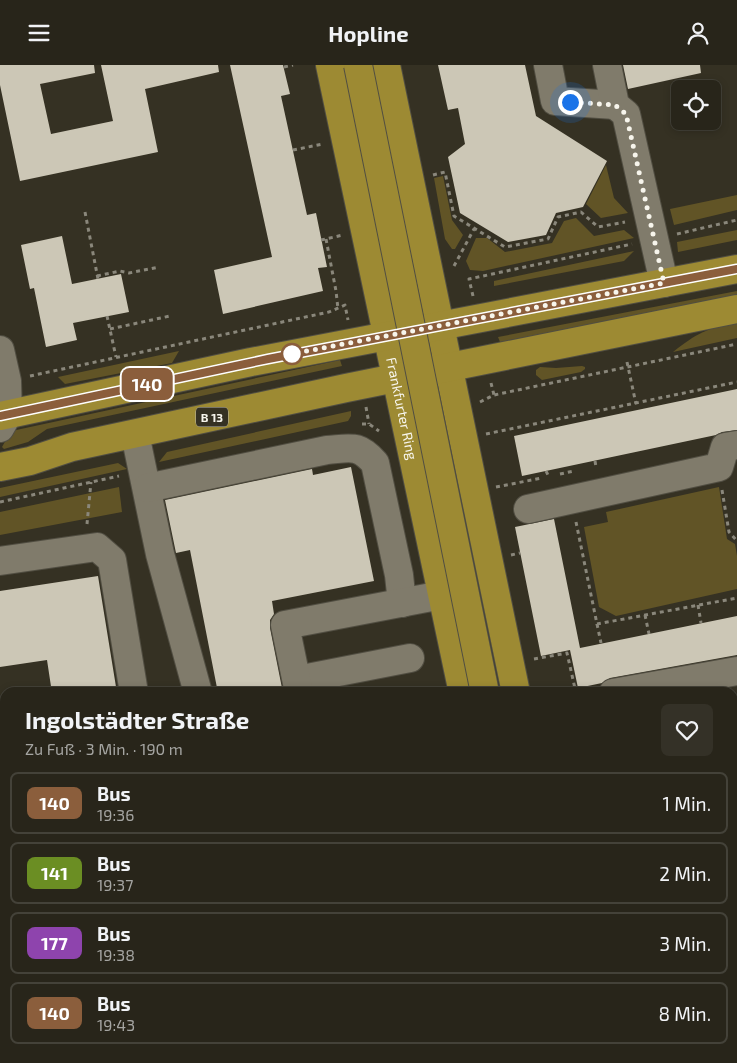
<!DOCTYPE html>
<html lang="de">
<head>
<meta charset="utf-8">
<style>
  body { margin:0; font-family:"Exo 2",sans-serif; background:#343127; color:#f1f3f6; height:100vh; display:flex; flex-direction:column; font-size:19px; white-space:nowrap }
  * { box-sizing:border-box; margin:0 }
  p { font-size:16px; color:#a5a5a2 }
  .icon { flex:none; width:28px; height:28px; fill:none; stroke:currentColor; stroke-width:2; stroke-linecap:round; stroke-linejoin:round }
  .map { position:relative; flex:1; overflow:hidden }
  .details { position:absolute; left:0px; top:622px; width:738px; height:376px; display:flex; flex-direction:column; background:#28251a; border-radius:15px 15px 0 0; box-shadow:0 2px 8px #0003,0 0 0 1px #444239 }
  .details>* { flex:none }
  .badge { padding:0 10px; border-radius:8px; font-size:18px; line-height:32px }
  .fabs { position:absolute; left:671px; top:15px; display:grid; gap:10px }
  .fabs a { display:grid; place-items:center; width:50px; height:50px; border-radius:8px; background:#28251a; box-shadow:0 2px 8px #0003,0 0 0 1px #444239; font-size:25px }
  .you { position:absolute; width:25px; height:25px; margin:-12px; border:4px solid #fff; border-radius:50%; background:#1a73e8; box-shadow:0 0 0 8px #1a73e833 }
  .map>.badge { position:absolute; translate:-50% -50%; box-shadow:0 0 0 2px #fff }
  .round { display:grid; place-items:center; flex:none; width:52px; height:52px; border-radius:8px; background:#343127 }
  .summary { display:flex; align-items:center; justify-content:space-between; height:85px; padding:0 25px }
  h1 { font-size:24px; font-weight:700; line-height:38px }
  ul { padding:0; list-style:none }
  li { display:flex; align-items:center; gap:15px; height:62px; margin:0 10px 8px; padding:0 15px; border:2px solid #444239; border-radius:8px }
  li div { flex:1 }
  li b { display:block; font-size:19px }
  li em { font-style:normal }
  li .badge { min-width:55px; font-weight:700; text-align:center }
  header { display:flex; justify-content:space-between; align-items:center; height:65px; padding:0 25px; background:#28251a; font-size:22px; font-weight:700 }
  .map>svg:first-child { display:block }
  .green { fill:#615426 }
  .building { fill:#ccc7b6 }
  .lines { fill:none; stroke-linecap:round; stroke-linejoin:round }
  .minor-casing { stroke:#514e42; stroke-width:30 }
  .major-casing { stroke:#514e42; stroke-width:30 }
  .path { stroke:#8a877b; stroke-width:3; stroke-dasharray:4 4; stroke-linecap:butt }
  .minor { stroke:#807b6b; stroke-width:28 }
  .major { stroke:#9d8a33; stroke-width:28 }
  .major-bridge-casing { stroke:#514e42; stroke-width:30; stroke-linecap:butt }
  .major-bridge { stroke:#9d8a33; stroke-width:28 }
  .line-casing { stroke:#fff; stroke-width:11 }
  .line { stroke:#8b5e3c; stroke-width:8 }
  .walk { stroke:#f7f5ec; stroke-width:5; stroke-dasharray:0 9 }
  .stop-dot { fill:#fff; stroke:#8b5e3c; stroke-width:2.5 }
  .labels { text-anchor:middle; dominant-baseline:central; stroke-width:5; stroke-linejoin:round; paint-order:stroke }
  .shield { fill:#353123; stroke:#bdbab0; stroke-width:1 }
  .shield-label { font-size:12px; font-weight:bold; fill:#f7f5ec }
  .street-label { font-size:14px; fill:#f7f5ec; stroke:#353123 }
</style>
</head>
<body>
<header><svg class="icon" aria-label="menu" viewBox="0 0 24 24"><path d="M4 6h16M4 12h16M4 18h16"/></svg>Hopline<svg class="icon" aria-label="person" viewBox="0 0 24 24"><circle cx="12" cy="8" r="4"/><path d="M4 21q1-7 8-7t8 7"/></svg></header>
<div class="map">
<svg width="737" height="998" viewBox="0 0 737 998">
  <rect width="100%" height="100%" fill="#353123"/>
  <g class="green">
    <path d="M606,100L614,133L628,148L601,153L586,139Z"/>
    <path d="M443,111L452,155L463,170L455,184H452L445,174L434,113Z"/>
    <path d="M737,130V145L674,160L670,144Z"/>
    <path d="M576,153L594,171L624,165L634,173L483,206L470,205L466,196L476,173H487L505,187L552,178L564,156Z"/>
    <path d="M737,165V175L678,187L677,177Z"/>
    <path d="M634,186L624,196L494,221V216Z"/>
    <path d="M737,226V233L725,235L500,277L498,272Z"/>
    <path d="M737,258V273L673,287C697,268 707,263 737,258Z"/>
    <path d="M179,286L172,298L65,319L58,312Z"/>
    <path d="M340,295L342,301L47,364L28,377L4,384L2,382L7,373V367Z"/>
    <path d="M582,301L585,302V304L581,307L542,315L536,310V305L540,302L556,303Z"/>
    <path d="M351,346V351L348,356L159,397L167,387Z"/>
    <path d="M118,398L127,404L0,432V423Z"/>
    <path d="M119,422L122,447L0,470V447Z"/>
    <path d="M719,422L727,474L735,479L737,491V524L616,551L599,542L584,462L608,457L606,447Z"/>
  </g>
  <g class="building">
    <path d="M0,0H94L95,8L40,19L51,69L113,56L101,0H218L219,7L145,24L158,87L20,116L0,20Z"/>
    <path d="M230,0H283L290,29L281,31L307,150L316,148L327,202L318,203L323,226L223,249L214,205L272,192Z"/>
    <path d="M438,0H525L536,51L607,96L583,142L556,148L546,170L508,177L460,148L448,92L465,79L458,43L448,45Z"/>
    <path d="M623,0H700L701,8L628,24Z"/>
    <path d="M62,171L72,219L121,209L129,247L73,258L77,275L46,282L34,223L30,224L21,180Z"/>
    <path d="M737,324V365L722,367L716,370L522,411L514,371Z"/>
    <path d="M351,402L374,516L272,536L274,549L270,555V563L283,628H218L190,485L176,488L165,435L312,404L313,410Z"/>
    <path d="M554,454L580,583L737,551V590L610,613L602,618L578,623L570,585L541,591L515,462Z"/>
    <path d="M98,511L117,628H52L47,595L0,602V526Z"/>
  </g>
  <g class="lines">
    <defs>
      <g id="minor">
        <path d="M548,0L555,36L615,40"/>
        <path d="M607,0L615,40L626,49L664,218"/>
        <path d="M0,285L7,316L8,349L0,363"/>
        <path d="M135,369L160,489L198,628"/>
        <path d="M147,423L327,385C352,383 358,379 375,398L399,510L402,538"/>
        <path d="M528,444L719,402L725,382L737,380"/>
        <path d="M0,496L97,482L112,495L134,628"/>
        <path d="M297,615L410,593"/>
        <path d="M299,628L285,560L442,530"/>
        <path d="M613,628L737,606"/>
        <path d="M732,747H737"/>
        <path d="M732,948H737"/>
        <path d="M0,956L5,955"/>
        <path d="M262,994L263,998"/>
      </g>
      <g id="major">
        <path id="s1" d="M330,0L463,628"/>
        <path d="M386,0L516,628"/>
        <path d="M0,351L251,297L737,204"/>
        <path d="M0,402L30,396L72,382L346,323L737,244"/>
        <path d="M548,994V998"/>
        <path d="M583,994L584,998"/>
      </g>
    </defs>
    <use href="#minor" class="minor-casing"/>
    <use href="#major" class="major-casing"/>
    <g class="path">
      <path d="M284,2L293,0"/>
      <path d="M293,85L323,79"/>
      <path d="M433,110L445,107L454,151L505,182L548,174L558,152L581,147L598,162L625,157"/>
      <path d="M85,147L98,214"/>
      <path d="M677,169L737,155"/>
      <path d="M326,174L336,226L338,244"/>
      <path d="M321,175L343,170"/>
      <path d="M454,201L474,164"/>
      <path d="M97,211L120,206L129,208L159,202"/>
      <path d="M473,231L469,214L632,179"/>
      <path d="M107,251L116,292"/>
      <path d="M110,264L170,251"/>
      <path d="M627,297L636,339"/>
      <path d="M30,311L329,247L345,240L348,255"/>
      <path d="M491,318L494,330"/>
      <path d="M480,337L494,330L737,279"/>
      <path d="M366,342L369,359"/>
      <path d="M362,359H369L379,366"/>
      <path d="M486,369L737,317"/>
      <path d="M595,396L596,402"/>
      <path d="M546,406L549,412"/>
      <path d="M560,409L574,406"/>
      <path d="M496,422L542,413"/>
      <path d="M722,425L729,467L737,476"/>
      <path d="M0,437L119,411"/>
      <path d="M576,457L597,559L737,533"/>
      <path d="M87,459L91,417"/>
      <path d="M511,490L520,488"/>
      <path d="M698,540L701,558"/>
      <path d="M645,550L649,569"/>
      <path d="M597,559L601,578"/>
      <path d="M534,594L567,588L576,628"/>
      <path d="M732,710L737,709"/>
      <path d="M732,813H737"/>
      <path d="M732,913H737"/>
      <path d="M112,994L113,998"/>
      <path d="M519,994L520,998"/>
    </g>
    <use href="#minor" class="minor"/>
    <use href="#major" class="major"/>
    <defs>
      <path id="major-bridge" d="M358,0L485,628"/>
    </defs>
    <use href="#major-bridge" class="major-bridge-casing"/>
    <use href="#major-bridge" class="major-bridge"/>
  </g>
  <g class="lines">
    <defs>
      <path id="line" d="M0,351L268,294L737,204"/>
    </defs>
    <use href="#line" class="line-casing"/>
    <use href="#line" class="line"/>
    <path class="walk" d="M292,289L286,290L664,218L626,49L615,40L570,37"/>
  </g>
  <circle class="stop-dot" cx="292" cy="289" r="10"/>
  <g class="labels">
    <rect class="shield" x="196" y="342.5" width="32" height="19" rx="4"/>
    <g class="shield-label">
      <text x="212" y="352">B 13</text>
    </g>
    <g class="street-label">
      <text stroke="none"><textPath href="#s1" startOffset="351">Frankfurter Ring</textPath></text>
    </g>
  </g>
</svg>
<div class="fabs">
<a><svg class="icon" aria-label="locate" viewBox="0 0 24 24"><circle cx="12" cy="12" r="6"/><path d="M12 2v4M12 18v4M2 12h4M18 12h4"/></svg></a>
</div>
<div class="you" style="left:570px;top:37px"></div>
<b class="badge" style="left:147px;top:319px;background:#8b5e3c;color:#fff">140</b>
<section class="details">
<div class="summary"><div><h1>Ingolstädter Straße</h1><p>Zu Fuß · 3 Min. · 190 m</p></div><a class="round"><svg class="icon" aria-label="heart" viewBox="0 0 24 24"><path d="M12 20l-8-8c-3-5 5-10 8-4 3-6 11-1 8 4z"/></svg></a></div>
<ul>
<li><span class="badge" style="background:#8b5e3c;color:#fff">140</span><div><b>Bus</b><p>19:36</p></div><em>1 Min.</em></li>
<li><span class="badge" style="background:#6b8e23;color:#fff">141</span><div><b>Bus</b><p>19:37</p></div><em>2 Min.</em></li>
<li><span class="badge" style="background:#8e44ad;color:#fff">177</span><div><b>Bus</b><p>19:38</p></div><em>3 Min.</em></li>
<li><span class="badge" style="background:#8b5e3c;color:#fff">140</span><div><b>Bus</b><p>19:43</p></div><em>8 Min.</em></li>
</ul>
</section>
</div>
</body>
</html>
